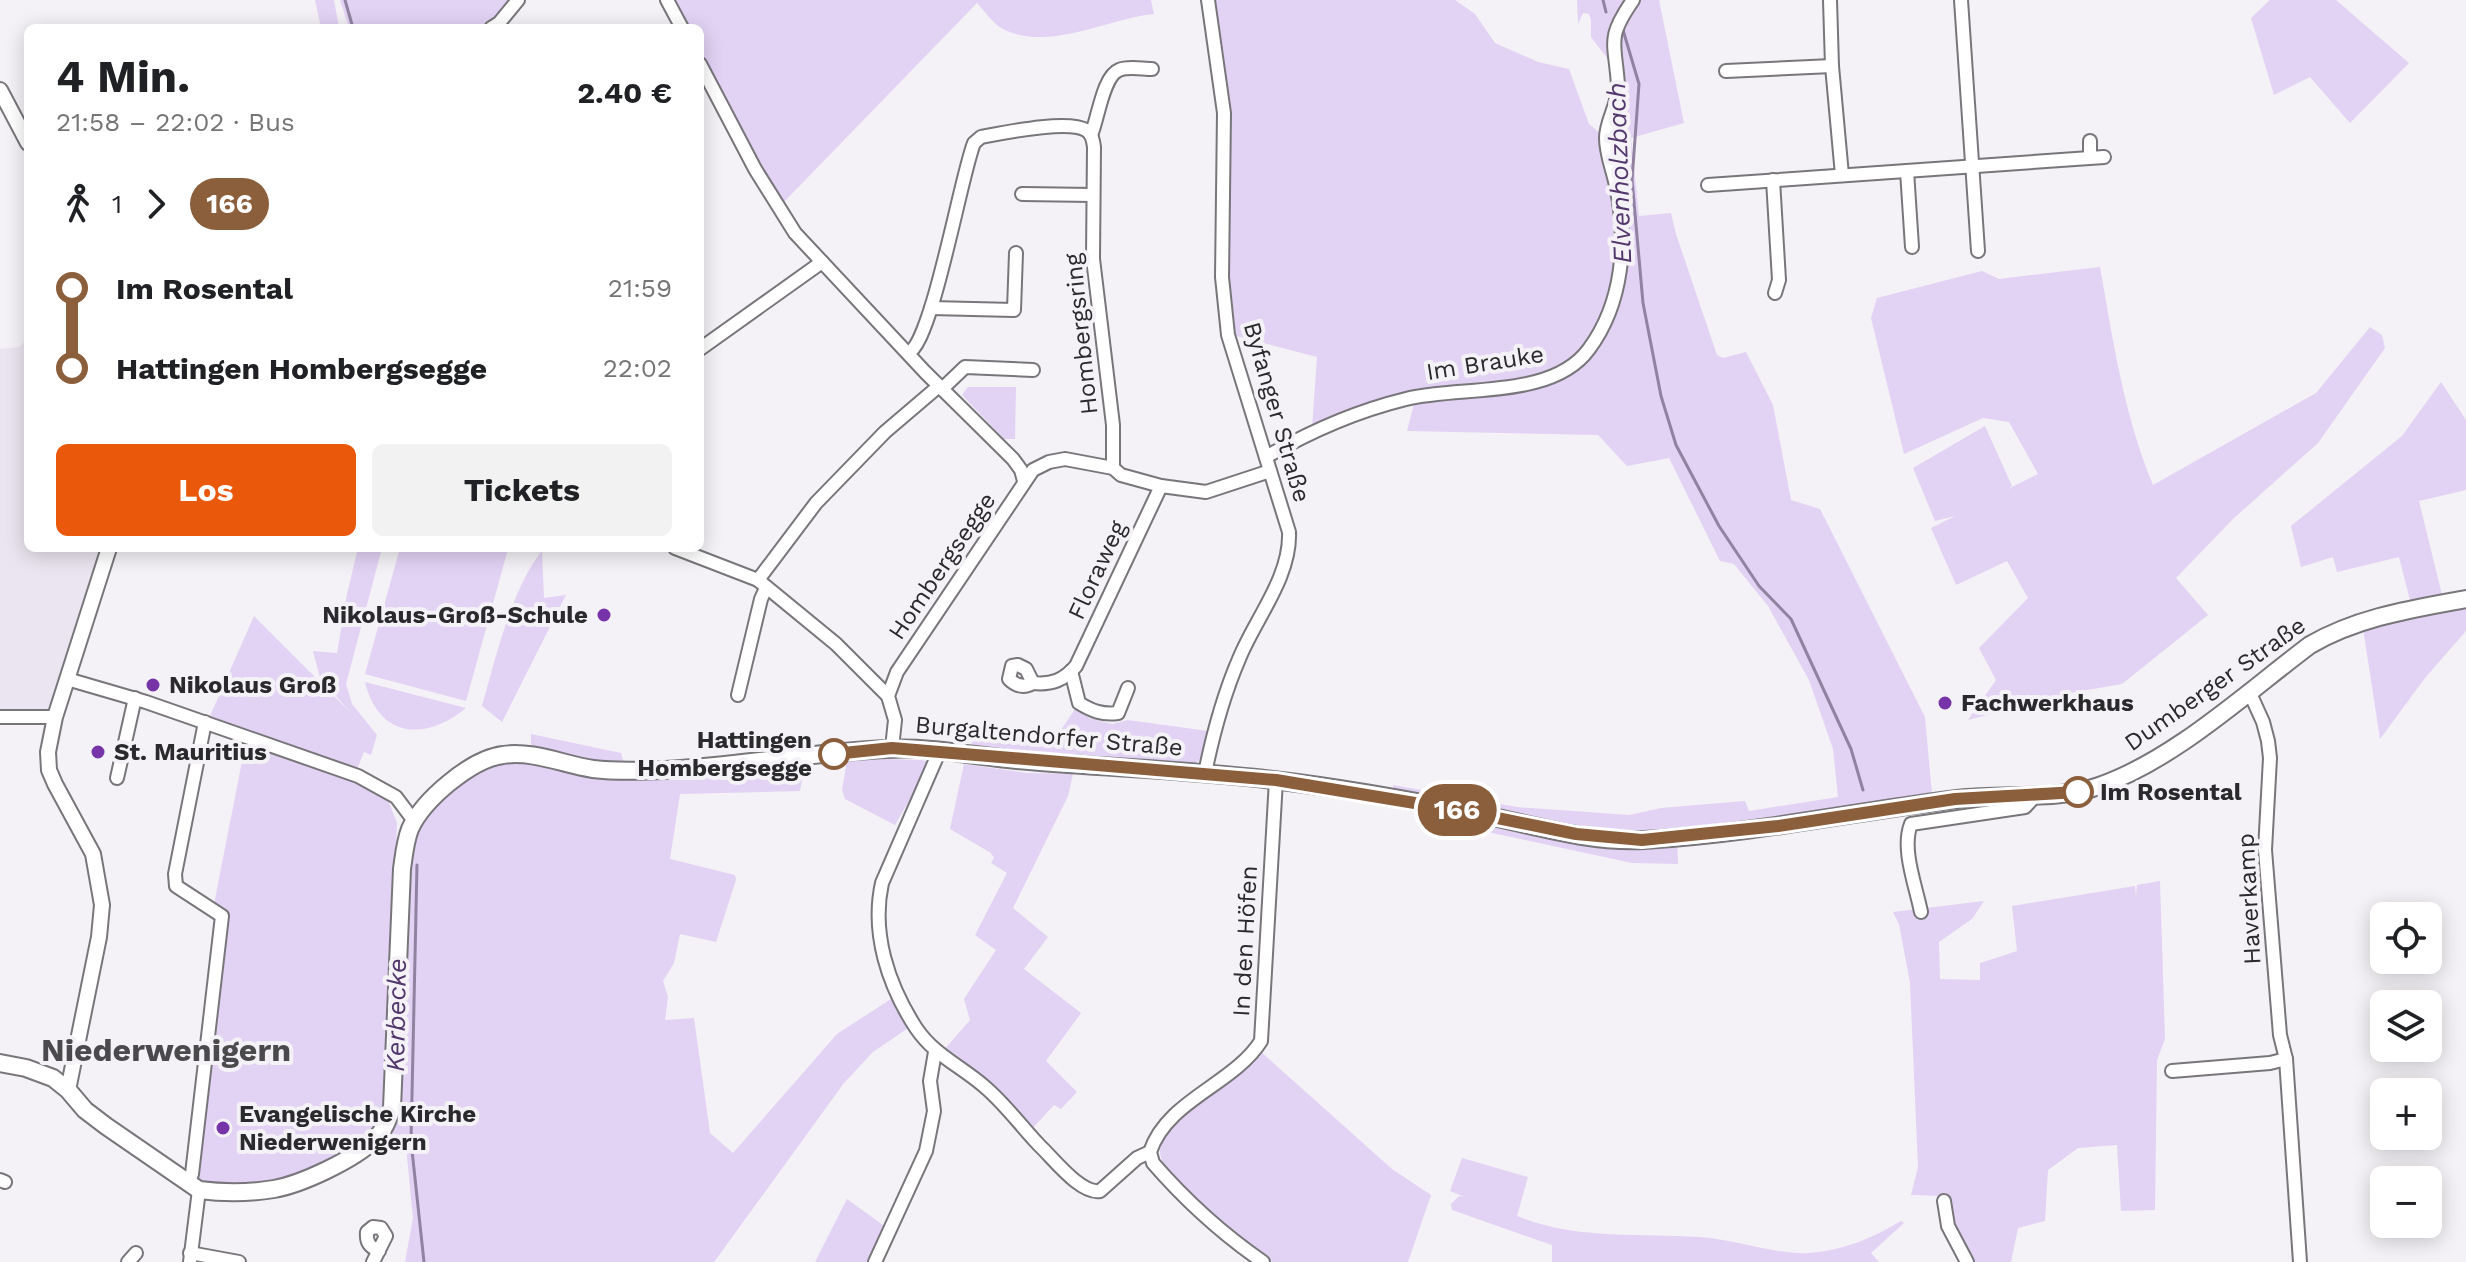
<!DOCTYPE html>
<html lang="de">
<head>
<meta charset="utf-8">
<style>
  body { margin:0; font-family:"Work Sans",sans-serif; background:#f2f2f2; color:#202124; height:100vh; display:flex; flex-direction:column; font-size:30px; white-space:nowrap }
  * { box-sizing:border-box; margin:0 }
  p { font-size:26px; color:#757577 }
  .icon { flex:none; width:44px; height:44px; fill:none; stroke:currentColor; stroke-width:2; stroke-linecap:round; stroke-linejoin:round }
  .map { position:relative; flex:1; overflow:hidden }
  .details { position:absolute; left:24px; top:24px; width:680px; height:528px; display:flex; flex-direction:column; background:#fff; border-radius:12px; box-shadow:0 4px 20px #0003 }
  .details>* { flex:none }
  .badge { padding:0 16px; border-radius:26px; font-size:28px; line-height:52px }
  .fabs { position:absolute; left:2370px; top:902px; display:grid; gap:16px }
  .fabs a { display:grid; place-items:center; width:72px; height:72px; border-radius:12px; background:#fff; box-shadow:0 4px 20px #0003; font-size:40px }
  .map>.badge { position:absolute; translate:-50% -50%; box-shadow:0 0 0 4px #fff }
  .legs { display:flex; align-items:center; gap:12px; height:88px; padding:0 32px; font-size:26px }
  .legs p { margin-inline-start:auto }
  .overview { display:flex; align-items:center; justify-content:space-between; height:136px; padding:0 32px }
  h1 { font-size:44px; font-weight:700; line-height:60px }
  .button { display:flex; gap:16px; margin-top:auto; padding:16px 32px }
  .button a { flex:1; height:92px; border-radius:12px; background:#ea580c; color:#fff; font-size:32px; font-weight:700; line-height:92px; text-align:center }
  .button a+a { background:#f2f2f2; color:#202124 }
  ul { padding:0 32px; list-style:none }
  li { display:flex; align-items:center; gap:28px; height:80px; font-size:30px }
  li i { display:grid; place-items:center; width:12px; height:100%; margin:0 10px; background:currentColor }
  li i::after { content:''; width:20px; height:20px; margin:-10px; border:6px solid; border-radius:50%; background:#fff }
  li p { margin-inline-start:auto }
  li:first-child i { background:linear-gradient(#0000 50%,currentColor 0) }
  li:last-child i { background:linear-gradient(currentColor 50%,#0000 0) }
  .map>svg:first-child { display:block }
  .built { fill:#eae5f0 }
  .green { fill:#e2d2f4 }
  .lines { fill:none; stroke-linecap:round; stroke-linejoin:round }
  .stream { stroke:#9082a0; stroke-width:3 }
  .minor-casing { stroke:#78767a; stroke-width:16 }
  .tertiary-casing { stroke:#78767a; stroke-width:18 }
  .secondary-casing { stroke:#78767a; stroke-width:20 }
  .minor { stroke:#fff; stroke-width:12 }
  .tertiary { stroke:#fff; stroke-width:14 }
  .secondary { stroke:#fff; stroke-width:16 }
  .line-1-casing { stroke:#fff; stroke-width:18 }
  .line-1 { stroke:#8b5e3c; stroke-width:12 }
  .poi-dot { fill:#7634a8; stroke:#f4f2f6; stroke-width:3 }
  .stop-1-dot { fill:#fff; stroke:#8b5e3c; stroke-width:4 }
  .labels { text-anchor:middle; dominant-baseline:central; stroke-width:8; stroke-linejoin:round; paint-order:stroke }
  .street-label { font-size:24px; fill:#2a292b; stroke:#f4f2f6 }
  .poi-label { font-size:24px; font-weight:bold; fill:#2a292b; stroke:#f4f2f6; text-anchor:start }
  .stop-label { font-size:24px; font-weight:bold; fill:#2a292b; stroke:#f4f2f6; text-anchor:end }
  .water-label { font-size:26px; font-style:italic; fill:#52376c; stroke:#f4f2f6 }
  .district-label { font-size:32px; font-weight:bold; fill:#4a494c; stroke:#f4f2f6 }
</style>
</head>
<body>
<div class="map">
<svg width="2466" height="1262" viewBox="0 0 2466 1262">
  <rect width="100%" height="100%" fill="#f4f2f6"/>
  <path class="built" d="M28,339V548H100L50,709L47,711H0V349L19,347Z"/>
  <g class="green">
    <path d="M315,0H334L339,28H321Z"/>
    <path d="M340,0H515L500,17L482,28H349Z"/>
    <path d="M672,0H1151L1154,14C1105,19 1050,52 1003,29C993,24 985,11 977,3L781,205L700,57V28H686Z"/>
    <path d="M1213,0H1455L1475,14L1495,43L1538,62L1569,69L1589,124L1602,135L1620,245L1616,285L1584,354L1554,374L1474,387L1414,391L1312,428L1317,357L1236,336L1229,275Z"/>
    <path d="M1577,0H1630L1609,30L1610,62L1591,37V20L1589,14L1583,13L1578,24Z"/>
    <path d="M1637,0H1659L1684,123L1631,138L1639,216L1671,213L1676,234L1717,355L1723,358L1746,352L1773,405L1791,500L1820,509L1925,717L1932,794L1881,806L1642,837L1394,793L1393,785L1517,807L1629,815L1661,808L1745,801L1749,811L1838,797L1833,749L1809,680L1768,606L1734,564L1720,561L1669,458L1627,466L1598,435L1407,431L1415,400L1520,389L1587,358L1621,285L1610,151L1615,45Z"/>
    <path d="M2270,0H2336L2409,63L2350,123L2310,77L2274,95L2251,18Z"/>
    <path d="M2100,267C2113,341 2124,415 2153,485L2316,393L2370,327L2382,335L2385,348L2318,443L2233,519L2176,578L2208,615L2122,684L2070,693L1968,720L1996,680L1979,648L2028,598L2007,561L1956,585L1931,528L1955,516L1935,521L1913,468L1985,426L2012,486L2008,489L2038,474L2009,422L1983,418L1904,454L1871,318L1877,298L1982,271L1999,279Z"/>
    <path d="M2441,382L2466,420V490L2419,501L2443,599L2410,600L2399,557L2337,572L2333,557L2301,567L2291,526L2402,436Z"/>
    <path d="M968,387H1016L1015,439H1004L962,395Z"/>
    <path d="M358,548H382L346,684L352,704L377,735L371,755L364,752L357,769L210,716L254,616L352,714L320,678L313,651L337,653L347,594Z"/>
    <path d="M400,548L508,549L466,701L365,674Z"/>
    <path d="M542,551L544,598L566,595L502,722L482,706C495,660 512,587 542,551Z"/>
    <path d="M2466,605V631L2425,678L2380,739L2363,628Z"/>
    <path d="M365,682L466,708C426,741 379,739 365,682Z"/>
    <path d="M1075,709L1089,718L1112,724L1128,720L1208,731L1203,757L1193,765L970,748L976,731L1053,742Z"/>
    <path d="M531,734L621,753L627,776L805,764L800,791L680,794L670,859L735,875L736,880L716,942L680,934L674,963L663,981L668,997L665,1020L694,1018L710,1133L733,1153L837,1034L894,997L908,1028L873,1052L844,1083L714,1262H405L413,1218L406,1147L384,1142L398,1109L411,850C414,842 416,833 420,826C433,805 469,772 493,763C505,759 518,761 531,763Z"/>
    <path d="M246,741L361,782L388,800L397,823L385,1113C380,1120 376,1128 370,1134C343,1164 260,1190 220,1186C212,1185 203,1181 196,1178L226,914L214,904Z"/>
    <path d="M884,759L921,760L926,761L928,768L895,825L845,799L842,790L847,761Z"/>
    <path d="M964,764L1027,773L1073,774L1068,796L1013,908L1048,937L1024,969L1081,1013L1046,1061L1077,1092L1061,1109L1054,1105L1030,1131L943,1051L970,1020L964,999L996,950L975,935L1007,873L991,863L994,858L991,853L950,829Z"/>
    <path d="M1413,803L1576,835L1677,836L1678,864L1632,863L1418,817Z"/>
    <path d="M2160,881L2165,1039L2157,1060L2155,1210L2121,1211L2117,1145L2078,1148L2048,1170L2045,1221L2018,1228L2011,1262H1970L1959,1243L1945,1196L1911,1195L1918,1167L1910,983L1899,924L1893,912L1984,901L1972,919L1939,942L1940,979L1980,980V963L2017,951L2012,906L2135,886L2136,896L2137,885Z"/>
    <path d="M1260,1051L1392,1169L1431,1195L1408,1262H1273L1222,1228L1164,1167C1161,1158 1158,1152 1162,1143C1172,1115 1236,1071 1260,1051Z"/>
    <path d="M1462,1158L1528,1177L1517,1216C1575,1240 1638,1233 1699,1237C1732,1239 1778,1255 1809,1253C1845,1250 1870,1239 1901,1221L1904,1223L1871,1253L1879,1262H1552V1245L1452,1210L1451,1204L1459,1196L1465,1197L1450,1191Z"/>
    <path d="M847,1199L887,1228L870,1262H815Z"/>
  </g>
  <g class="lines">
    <g class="stream">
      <path d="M345,0L353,28"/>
      <path d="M1603,0L1606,12"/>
      <path d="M1623,30L1639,84L1632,180L1643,303L1661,396L1676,445L1719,526L1759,586L1791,619L1851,749L1863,790"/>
      <path d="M417,865L411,1141L424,1262"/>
    </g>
    <defs>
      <g id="minor">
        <path d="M667,0L682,28"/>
        <path d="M1830,0L1832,66L1842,175"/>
        <path d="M1961,0L1978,251"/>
        <path d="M491,28L499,23L518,0"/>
        <path d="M700,64L755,169L795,233L925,372L1013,459L1021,470L1024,481"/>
        <path d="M1726,71L1832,66"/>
        <path d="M1091,135C1098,119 1103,76 1119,70C1128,66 1142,69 1152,69"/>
        <path d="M2090,141V157"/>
        <path d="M1907,171L1912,247"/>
        <path d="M1773,180L1779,280L1775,293"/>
        <path d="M1708,185L2104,157"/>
        <path d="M1022,194L1093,195"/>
        <path d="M931,308L1014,310L1016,253"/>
        <path d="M700,349L822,262"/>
        <path d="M908,353C932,344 961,175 974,143L981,137C1003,133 1067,119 1086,130C1092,134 1093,140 1094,147L1093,259L1113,425V468"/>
        <path d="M942,389L965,367L1033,370"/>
        <path d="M1266,457C1309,432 1357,411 1406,399C1460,385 1552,400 1589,349C1623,303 1628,241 1616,186C1613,170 1606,155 1606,138C1606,120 1619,104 1618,85C1615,41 1606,39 1633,0"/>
        <path d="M675,548L758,580L836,644L888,696"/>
        <path d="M758,580L816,503L885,432L939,386"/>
        <path d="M1071,671L1079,703C1092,711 1102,715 1118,713L1128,688"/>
        <path d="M67,679L146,702L358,776L396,797L414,821"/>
        <path d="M1033,683C1024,688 1016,686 1009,679L1012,666L1018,665L1026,669L1033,683C1052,685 1064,680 1076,666L1161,486"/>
        <path d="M2249,691L2263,722L2268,741L2270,758L2265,850L2280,1035L2286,1059L2300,1262"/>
        <path d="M738,695L761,599L766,588"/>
        <path d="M0,717H55"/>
        <path d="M892,748L895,720L888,696L897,672L1033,470L1049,462L1065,459L1113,468L1121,475L1161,486L1206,492L1270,471"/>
        <path d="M939,752L882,883C871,933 888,985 916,1028C934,1055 961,1066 985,1087C1005,1104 1021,1126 1039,1145C1053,1158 1080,1194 1100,1191L1137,1158L1150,1152"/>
        <path d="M1205,773C1213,734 1223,696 1239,659C1255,619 1291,577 1289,532L1228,335L1222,277L1224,113L1208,0"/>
        <path d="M117,778L135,698"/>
        <path d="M1921,912C1916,886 1901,849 1911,824L2025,807L2037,794"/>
        <path d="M2172,1071L2270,1063L2286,1059"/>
        <path d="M0,1180L5,1182"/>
        <path d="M188,1184L192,1174L222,916L176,886L175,874L205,722"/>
        <path d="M1944,1201L1948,1226L1967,1262"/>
        <path d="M190,1253L239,1262"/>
        <path d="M128,1262L136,1253"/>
        <path d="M190,1262L199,1190"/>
        <path d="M373,1262L386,1236L381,1228L373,1227L367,1232C366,1243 370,1247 379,1251"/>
        <path d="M875,1262L926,1151L934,1111L930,1081L935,1052"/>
        <path d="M1263,1262C1221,1233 1186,1201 1153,1163L1150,1152C1167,1100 1233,1085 1261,1041L1276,780"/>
      </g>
      <g id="tertiary">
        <path d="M0,90L28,143"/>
        <path d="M68,1090L99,937L102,905L93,854L55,784L49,770L48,752L55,717L109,548"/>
      </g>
      <path id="secondary" d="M0,1063L26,1068L53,1078L68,1090L85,1110L106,1126L199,1190C223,1193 250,1193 274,1189C302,1184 353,1160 374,1140C384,1131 388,1120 392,1108L402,869C404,855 405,842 410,829C423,800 471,759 503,755C532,750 565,765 593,769C617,772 641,771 665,770C739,766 813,752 887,749C934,746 983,758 1029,761C1111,768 1192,770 1273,780C1343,788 1414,801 1484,815C1536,826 1591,843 1644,840C1750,834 1853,812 1957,799C2002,793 2057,801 2099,786C2174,760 2246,693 2310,645C2358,617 2412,609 2466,599"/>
    </defs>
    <use href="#minor" class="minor-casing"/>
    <use href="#tertiary" class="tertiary-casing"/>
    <use href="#secondary" class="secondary-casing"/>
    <use href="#minor" class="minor"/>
    <use href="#tertiary" class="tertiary"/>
    <use href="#secondary" class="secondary"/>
  </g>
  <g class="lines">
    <defs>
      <path id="line-1" d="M834,754L892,748L1276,780L1463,811L1576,834L1642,840L1778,826L1955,799L2078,792"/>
    </defs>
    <use href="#line-1" class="line-1-casing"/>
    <use href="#line-1" class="line-1"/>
  </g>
  <g class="poi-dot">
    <circle cx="604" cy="615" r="8"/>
    <circle cx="153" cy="685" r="8"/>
    <circle cx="1945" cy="703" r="8"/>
    <circle cx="98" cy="752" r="8"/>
    <circle cx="223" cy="1128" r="8"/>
  </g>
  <g class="stop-1-dot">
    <circle cx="834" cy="754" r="14"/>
    <circle cx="2078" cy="792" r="14"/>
  </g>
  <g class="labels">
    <g class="street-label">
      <text transform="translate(1081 334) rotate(-96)">Hombergsring</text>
      <text transform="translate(1485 363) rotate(-9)">Im Brauke</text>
      <text transform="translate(1277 412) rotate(74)">Byfanger Straße</text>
      <text transform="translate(942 566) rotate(-56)">Hombergsegge</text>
      <text transform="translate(1097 570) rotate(-65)">Floraweg</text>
      <text transform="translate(2215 684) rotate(-35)">Dumberger Straße</text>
      <text transform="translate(1049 736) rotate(5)">Burgaltendorfer Straße</text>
      <text transform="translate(2249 899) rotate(-93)">Haverkamp</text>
      <text transform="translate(1245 941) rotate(-87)">In den Höfen</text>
    </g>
    <g class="poi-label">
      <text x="588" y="615" text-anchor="end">Nikolaus-Groß-Schule</text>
      <text x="169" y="685">Nikolaus Groß</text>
      <text x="1961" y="703">Fachwerkhaus</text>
      <text x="114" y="752">St. Mauritius</text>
      <text x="239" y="1114">Evangelische Kirche<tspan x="239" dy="28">Niederwenigern</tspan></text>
    </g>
    <g class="stop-label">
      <text x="812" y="740">Hattingen<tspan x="812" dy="28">Hombergsegge</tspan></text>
      <text x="2100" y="792" text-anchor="start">Im Rosental</text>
    </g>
    <g class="water-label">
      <text transform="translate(1619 173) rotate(-92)">Elvenholzbach</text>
      <text transform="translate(396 1015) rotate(-89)">Kerbecke</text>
    </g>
    <g class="district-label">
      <text x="166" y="1050">Niederwenigern</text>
    </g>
  </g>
</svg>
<div class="fabs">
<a><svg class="icon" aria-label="locate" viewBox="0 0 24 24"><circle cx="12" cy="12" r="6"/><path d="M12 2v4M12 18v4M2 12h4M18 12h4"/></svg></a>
<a><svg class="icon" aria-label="layers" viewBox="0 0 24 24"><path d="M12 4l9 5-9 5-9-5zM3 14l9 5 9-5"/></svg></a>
<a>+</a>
<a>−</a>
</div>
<b class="badge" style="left:1457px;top:810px;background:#8b5e3c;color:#fff">166</b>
<section class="details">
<div class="overview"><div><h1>4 Min.</h1><p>21:58 – 22:02 · Bus</p></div><b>2.40 €</b></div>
<div class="legs"><svg class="icon" aria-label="walk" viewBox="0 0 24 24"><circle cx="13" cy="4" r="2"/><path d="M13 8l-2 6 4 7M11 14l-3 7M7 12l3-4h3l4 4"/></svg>1<svg class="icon" aria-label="forward" viewBox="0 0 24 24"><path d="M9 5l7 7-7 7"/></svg><b class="badge" style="background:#8b5e3c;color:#fff">166</b></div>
<ul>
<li><i style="color:#8b5e3c"></i><b>Im Rosental</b><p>21:59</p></li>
<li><i style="color:#8b5e3c"></i><b>Hattingen Hombergsegge</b><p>22:02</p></li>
</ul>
<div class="button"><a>Los</a><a>Tickets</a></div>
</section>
</div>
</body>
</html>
